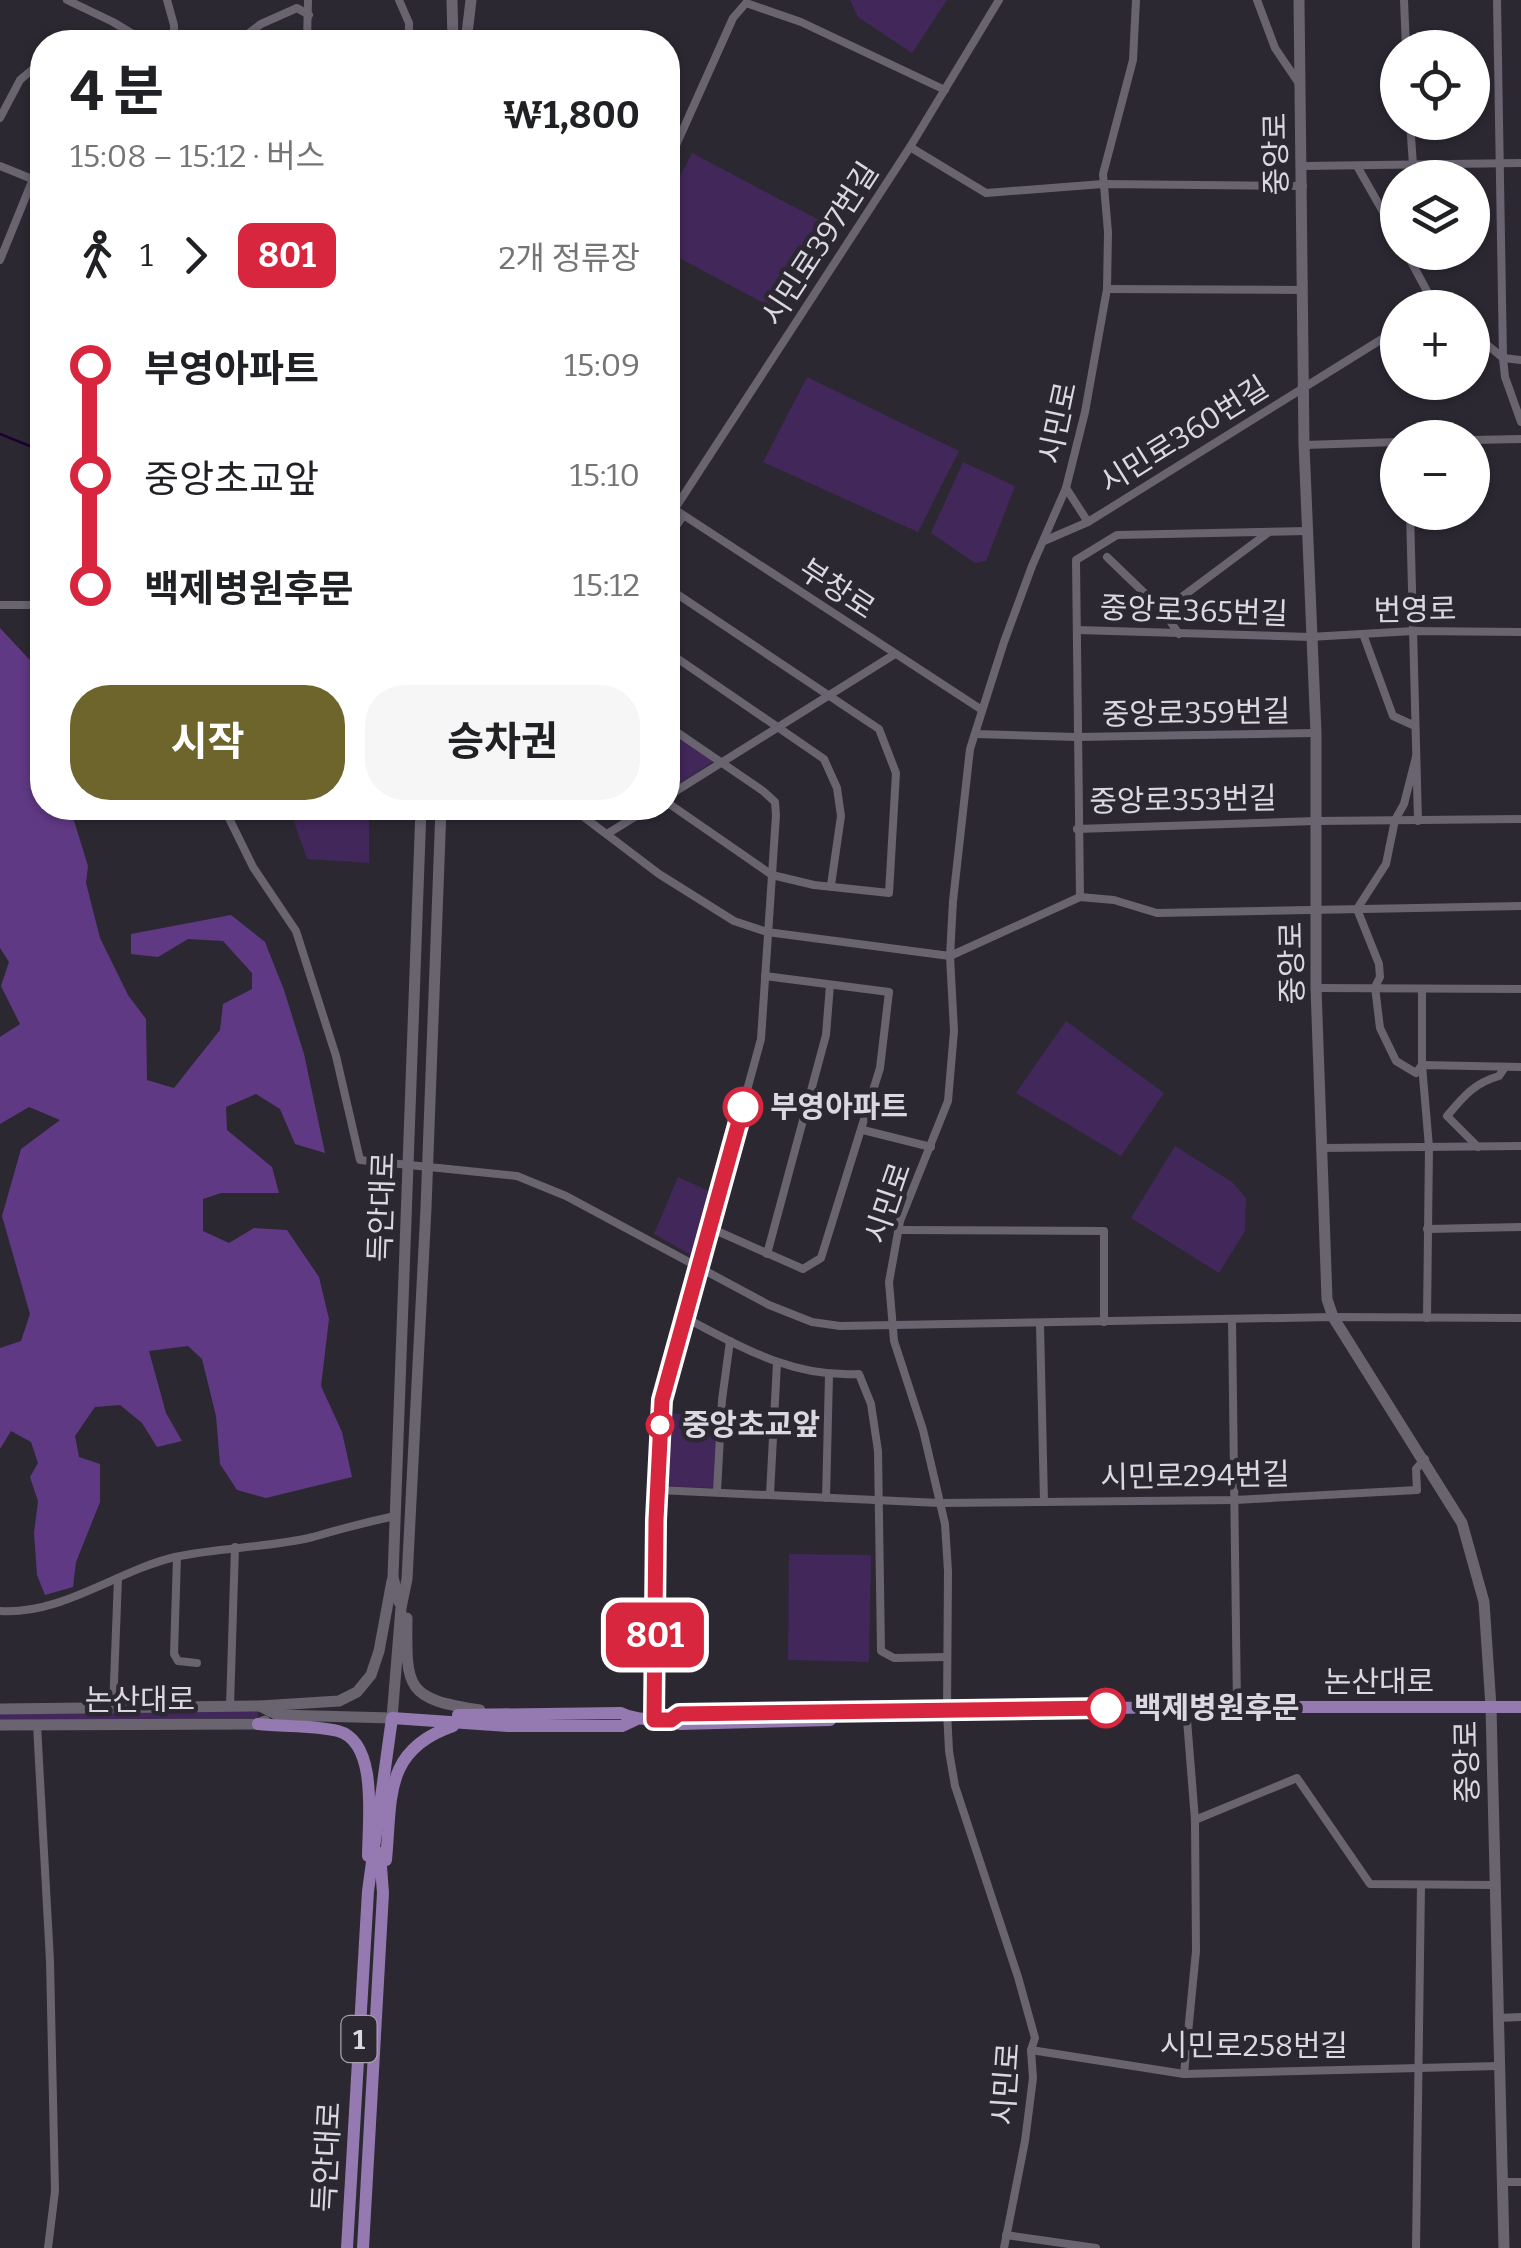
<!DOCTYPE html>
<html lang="ko">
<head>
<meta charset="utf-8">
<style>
  body { margin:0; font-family:Bitter,"Noto Sans KR",serif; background:#f6f6f6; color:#202124; height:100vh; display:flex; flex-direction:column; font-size:38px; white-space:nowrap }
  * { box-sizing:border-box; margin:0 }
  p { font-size:32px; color:#757577 }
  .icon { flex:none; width:55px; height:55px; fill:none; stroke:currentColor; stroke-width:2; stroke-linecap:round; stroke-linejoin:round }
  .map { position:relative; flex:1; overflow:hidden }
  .side { position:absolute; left:30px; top:30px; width:650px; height:790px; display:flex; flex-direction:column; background:#fff; border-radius:40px; box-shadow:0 2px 8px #0004 }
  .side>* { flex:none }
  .badge { padding:0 20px; border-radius:15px; font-size:35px; line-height:65px }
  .fabs { position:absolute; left:1380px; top:30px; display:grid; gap:20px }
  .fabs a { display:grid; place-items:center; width:110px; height:110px; border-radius:50%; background:#fff; box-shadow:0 2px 8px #0004; font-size:50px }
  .map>.badge { position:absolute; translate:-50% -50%; box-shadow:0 0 0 5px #fff }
  .legs { display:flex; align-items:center; gap:15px; height:110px; padding:0 40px; font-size:32px }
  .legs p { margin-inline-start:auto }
  .head { display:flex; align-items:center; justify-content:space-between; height:170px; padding:0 40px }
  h1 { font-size:55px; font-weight:700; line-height:75px }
  .action { display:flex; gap:20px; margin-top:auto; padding:20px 40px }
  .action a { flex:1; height:115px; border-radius:40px; background:#6e652d; color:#fff; font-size:40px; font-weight:700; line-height:115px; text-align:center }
  .action a+a { background:#f6f6f6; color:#202124 }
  ul { padding:0 40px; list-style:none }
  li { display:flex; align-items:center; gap:35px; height:110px; font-size:38px }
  li i { display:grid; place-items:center; width:15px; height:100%; margin:0 12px; background:currentColor }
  li i::after { content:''; width:25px; height:25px; margin:-12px; border:8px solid; border-radius:50%; background:#fff }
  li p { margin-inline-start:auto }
  li:first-child i { background:linear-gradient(#0000 50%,currentColor 0) }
  li:last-child i { background:linear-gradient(currentColor 50%,#0000 0) }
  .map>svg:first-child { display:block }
  .green { fill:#41275a }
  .forest { fill:#5f3983 }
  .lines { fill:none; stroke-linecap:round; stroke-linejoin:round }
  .stream { stroke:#1b0032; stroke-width:2.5 }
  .street { stroke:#696470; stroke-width:8 }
  .secondary { stroke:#696470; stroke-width:11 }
  .primary { stroke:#947ab1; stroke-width:12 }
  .line-1-casing { stroke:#fff; stroke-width:22 }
  .line-1 { stroke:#d7263d; stroke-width:15 }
  .stop-1-dot { fill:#fff; stroke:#d7263d; stroke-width:5 }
  .labels { text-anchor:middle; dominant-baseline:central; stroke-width:9; stroke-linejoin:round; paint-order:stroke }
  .shield { fill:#2c2832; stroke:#a6a3ab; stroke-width:2.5 }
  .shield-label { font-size:28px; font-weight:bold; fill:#dbd8df }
  .street-label { font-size:30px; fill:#dbd8df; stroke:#2c2832 }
  .stop-label { font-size:30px; font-weight:bold; fill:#dbd8df; stroke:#2c2832; text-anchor:start }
</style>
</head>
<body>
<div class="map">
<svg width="1521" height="2248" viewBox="0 0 1521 2248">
  <rect width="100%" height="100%" fill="#2c2832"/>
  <g class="green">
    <path d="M850,0H947L912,53L858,17Z"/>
    <path d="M692,153L819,220L773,308L668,252V199Z"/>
    <path d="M807,377L959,451L918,532L763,462Z"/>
    <path d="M963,462L1015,486L986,561L975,563L931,533Z"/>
    <path d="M668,730L714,761L668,791Z"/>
    <path d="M303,808H358L369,820V863L307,859L292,816Z"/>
    <path d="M1066,1021L1164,1093L1121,1156L1016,1093Z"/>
    <path d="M1175,1146L1232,1182L1246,1198L1245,1231L1219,1273L1131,1218Z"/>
    <path d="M678,1177L711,1192L693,1256L654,1234Z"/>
    <path d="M663,1413L718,1416L714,1488L662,1486Z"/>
    <path d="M789,1554L871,1555L869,1662L788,1660Z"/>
    <path d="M611,1604L646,1605L644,1665L609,1664Z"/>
    <path d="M258,1711V1718L0,1720V1713Z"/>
  </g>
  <path class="forest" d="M0,628L42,673V808H70L71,811L88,866L86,883L100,938L128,995L146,1019L147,1080L174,1088L220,1030L223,1004L252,989V973L223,941L188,939L158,957L131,954V934L231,915L265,942L284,990L304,1054L325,1153L295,1144L280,1109L256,1094L226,1107L227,1130L272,1167L279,1193H221L203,1199V1231L229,1243L254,1228L287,1230L319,1277L329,1319L321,1386L342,1432L352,1477L266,1498L237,1490L220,1464L216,1416L202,1359L188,1346L149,1351L166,1413L182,1441L157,1447L142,1423L120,1405L95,1407L75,1436L79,1457L100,1464V1502L76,1562L73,1587L45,1595L37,1575L34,1533L38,1501L30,1477L38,1463L31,1442L11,1431L0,1449V1348L21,1341L30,1314L2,1216L21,1149L60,1120L29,1107L0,1124V1037L20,1024L1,986L9,962L0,948Z"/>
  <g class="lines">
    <path class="stream" d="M0,434L42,451"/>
    <g class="street">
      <path d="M67,0L113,22L146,42"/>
      <path d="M167,0L174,25V42"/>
      <path d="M399,0L409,23V42"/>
      <path d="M1257,0L1275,48L1300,85"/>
      <path d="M1404,0L1406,48"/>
      <path d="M1497,0L1503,358L1505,377L1521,422"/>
      <path d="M237,42L261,24L297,8L309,15"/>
      <path d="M307,42L308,0"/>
      <path d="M0,118L20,80L33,69"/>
      <path d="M1410,122L1413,165"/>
      <path d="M910,147L986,193L1103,184L1303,186"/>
      <path d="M668,163L733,18L746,3L801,22L945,90"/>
      <path d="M0,166L42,183"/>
      <path d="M1303,166L1521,163"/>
      <path d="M1357,166L1398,238"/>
      <path d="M1406,252L1436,308"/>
      <path d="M0,260L33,179"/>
      <path d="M1107,289L1301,290"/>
      <path d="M1472,332L1503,358L1521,360"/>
      <path d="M1472,440L1521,439"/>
      <path d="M1304,445L1398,442"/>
      <path d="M1066,488L1088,522"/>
      <path d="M668,505L982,710"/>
      <path d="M674,510L910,147L999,0"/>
      <path d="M1410,512L1418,821"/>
      <path d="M668,538L683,516"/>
      <path d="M1044,541L1088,522L1398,329"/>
      <path d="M1107,557L1163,611"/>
      <path d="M668,588L879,729L896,773L889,893L814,885L772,875L668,803"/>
      <path d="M0,605H42"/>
      <path d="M1077,630L1310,637L1413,631L1521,632"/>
      <path d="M1179,634L1163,611L1269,532"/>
      <path d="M1363,634L1393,716L1415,726"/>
      <path d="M668,652L824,759L837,788L841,816L831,885"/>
      <path d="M975,734L1076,737L1316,733"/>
      <path d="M1416,757L1404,804L1395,820L1386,864L1357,909L1379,964L1380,977L1375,987L1380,1028L1396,1061L1416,1073L1422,1065L1521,1067"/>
      <path d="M668,796L895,654"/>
      <path d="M224,808L253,867L296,931L336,1056L360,1160L517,1176L566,1196L769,1305L812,1322L840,1326L1333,1317L1521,1318"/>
      <path d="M572,808L659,874L734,921L767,932L950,956"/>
      <path d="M1077,829L1316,821L1521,819"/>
      <path d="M607,834L649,808"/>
      <path d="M1080,897L1076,560L1117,535L1308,531"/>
      <path d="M950,956L1080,897L1114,900L1157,913L1521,906"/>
      <path d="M1316,988L1521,989"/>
      <path d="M1422,989V1065L1429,1147L1427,1318"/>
      <path d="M863,1130L931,1147"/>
      <path d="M1478,1147L1447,1116C1463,1097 1474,1083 1499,1076L1505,1067"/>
      <path d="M1321,1148L1521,1146"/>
      <path d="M708,1227L803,1269L821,1258L880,1068L889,992L765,976"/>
      <path d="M1427,1229L1521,1227"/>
      <path d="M898,1230L1104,1231V1322"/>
      <path d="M767,1254L826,1035L830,985"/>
      <path d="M684,1317C741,1347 792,1378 859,1374L871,1404L878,1451L881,1651L894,1658L947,1657"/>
      <path d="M1232,1320L1237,1707"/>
      <path d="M1040,1324L1044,1502"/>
      <path d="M658,1490L940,1503L1235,1500L1417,1490L1416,1469L1425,1459"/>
      <path d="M717,1491L722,1400L730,1341"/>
      <path d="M770,1494L777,1363"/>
      <path d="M826,1498L829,1376"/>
      <path d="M177,1557L174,1654L178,1661L197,1663"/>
      <path d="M0,1611C62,1615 116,1571 175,1557C220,1547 268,1548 313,1537C340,1529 367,1522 395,1516"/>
      <path d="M230,1706L235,1547"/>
      <path d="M113,1708L118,1578"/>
      <path d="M654,1720L658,1440L662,1400L761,1039L776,815L775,802L763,791L668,726"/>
      <path d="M37,1725L50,1961L55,2191L48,2248"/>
      <path d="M1195,1820L1297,1778L1370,1884L1494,1885"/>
      <path d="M1497,2018L1521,2017"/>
      <path d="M1031,2050L1184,2074L1498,2066"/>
      <path d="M1184,2074L1196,1951L1195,1820L1186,1707"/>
      <path d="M1501,2182H1521"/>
      <path d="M1006,2235L1096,2248"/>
      <path d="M1004,2248L1025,2141L1033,2078L1031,2050L1035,2038L1018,1977L955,1786L949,1751L947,1711L948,1571L945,1524L923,1430L894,1341L889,1282L900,1221L948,1101L954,1031L950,956L953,901L970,749L1004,642L1032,566L1066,488L1085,412L1107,289L1108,232L1103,174L1133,60L1136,0"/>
      <path d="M1416,2248L1421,1885"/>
    </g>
    <g class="secondary">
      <path d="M452,0L453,42"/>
      <path d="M1299,0L1304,445L1316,733V988L1327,1299L1333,1317L1462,1523L1484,1602L1491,1707L1504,2248"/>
      <path d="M466,42L471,0"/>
      <path d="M399,1602L393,1577L421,808"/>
      <path d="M407,1618C406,1689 406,1699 480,1710"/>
      <path d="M260,1706L278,1715L392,1718L401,1608L407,1579L426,1208L441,808"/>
      <path d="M0,1709L260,1706L339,1701L357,1692L371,1675L379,1651L392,1581"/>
      <path d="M0,1725L258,1724L265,1721"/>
    </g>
    <g class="primary">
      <path d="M458,1715L621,1713C640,1723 661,1716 680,1724L830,1720"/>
      <path d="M671,1720L679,1714L1186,1707H1521"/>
      <path d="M258,1724C283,1727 313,1725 338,1731C379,1742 368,1823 368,1856"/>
      <path d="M386,1860C392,1798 383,1750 453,1726"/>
      <path d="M347,2248L368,1891L392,1718L508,1726H622L635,1720"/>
      <path d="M363,2248L383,1893L380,1853"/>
    </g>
  </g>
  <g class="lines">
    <defs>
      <path id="line-1" d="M743,1107L662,1400L656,1520L654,1720H671L679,1714L1106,1708"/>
    </defs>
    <use href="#line-1" class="line-1-casing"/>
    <use href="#line-1" class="line-1"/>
  </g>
  <g class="stop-1-dot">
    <circle cx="743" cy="1107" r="18"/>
    <circle cx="660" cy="1425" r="12"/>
    <circle cx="1106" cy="1708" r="18"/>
  </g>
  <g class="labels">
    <rect class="shield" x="341.5" y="2016" width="35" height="46" rx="8"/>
    <g class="shield-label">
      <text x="359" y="2039">1</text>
    </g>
    <g class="street-label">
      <text transform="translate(1276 154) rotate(-91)">중앙로</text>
      <text transform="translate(820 244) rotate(-57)">시민로397번길</text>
      <text transform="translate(1058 423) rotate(-78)">시민로</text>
      <text transform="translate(1184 435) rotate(-32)">시민로360번길</text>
      <text transform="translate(837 589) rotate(33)">부창로</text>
      <text transform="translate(1415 610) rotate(-1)">번영로</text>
      <text transform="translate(1194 611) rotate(2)">중앙로365번길</text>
      <text transform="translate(1196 713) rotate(-1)">중앙로359번길</text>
      <text transform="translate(1183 800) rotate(-1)">중앙로353번길</text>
      <text transform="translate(1292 963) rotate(-91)">중앙로</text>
      <text transform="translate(888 1203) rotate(-71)">시민로</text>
      <text transform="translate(382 1207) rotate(-88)">득안대로</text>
      <text transform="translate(1195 1476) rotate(-1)">시민로294번길</text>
      <text x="1379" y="1682">논산대로</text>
      <text x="140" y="1700">논산대로</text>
      <text transform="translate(1467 1762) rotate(-91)">중앙로</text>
      <text x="1254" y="2046">시민로258번길</text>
      <text transform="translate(1006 2084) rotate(-86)">시민로</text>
      <text transform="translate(327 2157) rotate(-87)">득안대로</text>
    </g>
    <g class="stop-label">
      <text x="770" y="1107">부영아파트</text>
      <text x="682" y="1425">중앙초교앞</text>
      <text x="1134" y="1708">백제병원후문</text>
    </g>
  </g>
</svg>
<div class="fabs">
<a><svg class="icon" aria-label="locate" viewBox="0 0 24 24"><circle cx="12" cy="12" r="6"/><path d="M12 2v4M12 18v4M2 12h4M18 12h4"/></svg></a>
<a><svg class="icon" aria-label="layers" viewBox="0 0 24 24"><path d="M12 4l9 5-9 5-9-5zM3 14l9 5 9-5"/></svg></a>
<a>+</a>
<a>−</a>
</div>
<b class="badge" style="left:655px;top:1635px;background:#d7263d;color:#fff">801</b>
<section class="side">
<div class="head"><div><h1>4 분</h1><p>15:08 – 15:12 · 버스</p></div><b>₩1,800</b></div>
<div class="legs"><svg class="icon" aria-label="walk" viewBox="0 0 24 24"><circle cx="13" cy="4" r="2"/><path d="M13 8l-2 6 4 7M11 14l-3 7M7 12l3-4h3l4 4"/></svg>1<svg class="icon" aria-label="forward" viewBox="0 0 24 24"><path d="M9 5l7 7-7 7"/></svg><b class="badge" style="background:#d7263d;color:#fff">801</b><p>2개 정류장</p></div>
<ul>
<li><i style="color:#d7263d"></i><b>부영아파트</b><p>15:09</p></li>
<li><i style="color:#d7263d"></i><span>중앙초교앞</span><p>15:10</p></li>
<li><i style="color:#d7263d"></i><b>백제병원후문</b><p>15:12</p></li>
</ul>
<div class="action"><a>시작</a><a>승차권</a></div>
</section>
</div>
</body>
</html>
